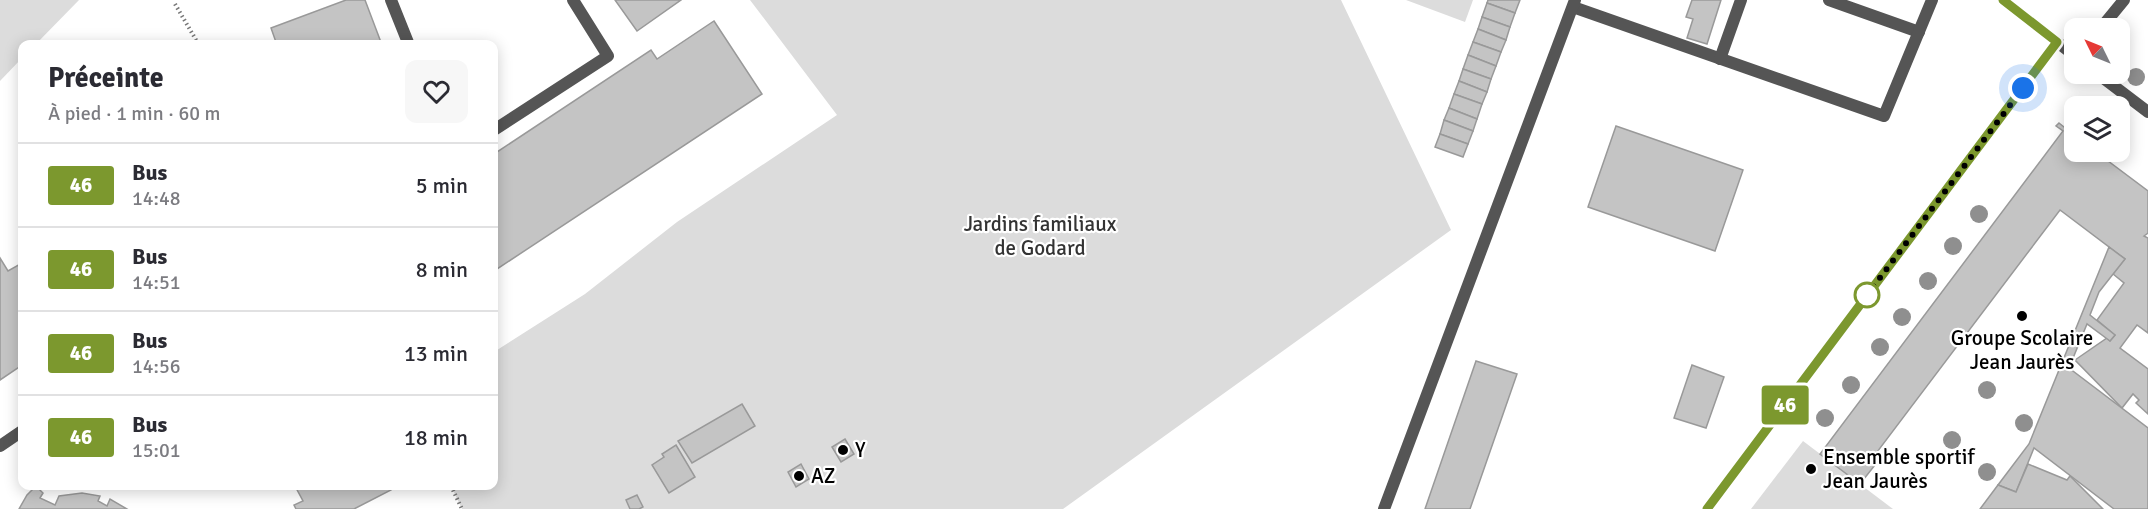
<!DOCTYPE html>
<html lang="fr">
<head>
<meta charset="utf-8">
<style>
  body { margin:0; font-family:Signika,sans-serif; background:#f7f7f7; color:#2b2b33; height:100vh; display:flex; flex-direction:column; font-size:22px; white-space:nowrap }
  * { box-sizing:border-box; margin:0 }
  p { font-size:20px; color:#7c7c81 }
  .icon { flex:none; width:33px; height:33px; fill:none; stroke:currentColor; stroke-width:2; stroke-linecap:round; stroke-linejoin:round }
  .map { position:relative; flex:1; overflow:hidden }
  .sheet { position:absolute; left:18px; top:40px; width:480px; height:450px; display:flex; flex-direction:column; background:#fff; border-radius:12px; box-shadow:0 3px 15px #0003 }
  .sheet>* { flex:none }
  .badge { padding:0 12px; border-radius:4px; font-size:21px; line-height:39px }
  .needle { width:39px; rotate:313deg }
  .fabs { position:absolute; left:2064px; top:18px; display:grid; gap:12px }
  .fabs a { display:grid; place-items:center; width:66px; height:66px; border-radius:12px; background:#fff; box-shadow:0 3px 15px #0003; font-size:30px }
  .you { position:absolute; width:30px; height:30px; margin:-15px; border:4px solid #fff; border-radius:50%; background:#1a73e8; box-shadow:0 0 0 9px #1a73e833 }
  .map>.badge { position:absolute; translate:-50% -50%; box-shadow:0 0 0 3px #fff }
  .round { display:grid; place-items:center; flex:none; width:63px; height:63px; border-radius:12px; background:#f7f7f7 }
  .head { display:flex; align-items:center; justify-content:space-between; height:102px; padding:0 30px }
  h1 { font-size:28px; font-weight:800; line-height:45px }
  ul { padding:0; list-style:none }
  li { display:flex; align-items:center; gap:18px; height:84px; padding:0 30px; border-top:2px solid #e1e1e2 }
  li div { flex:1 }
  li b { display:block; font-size:22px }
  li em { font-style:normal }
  li .badge { min-width:66px; font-weight:700; text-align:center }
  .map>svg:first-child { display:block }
  .green { fill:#dcdcdc }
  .building { fill:#c4c4c4; stroke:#999; stroke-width:1.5 }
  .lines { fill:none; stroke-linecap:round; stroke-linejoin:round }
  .path { stroke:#777; stroke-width:4; stroke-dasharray:1.5 3; stroke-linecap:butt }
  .service { stroke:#555; stroke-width:12 }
  .minor { stroke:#555; stroke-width:12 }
  .tree { fill:#8f8f8f }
  .line-casing { stroke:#fff; stroke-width:14 }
  .line { stroke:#7c982e; stroke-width:9 }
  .walk { stroke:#000; stroke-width:6; stroke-dasharray:0 10.8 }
  .stop-dot { fill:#fff; stroke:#7c982e; stroke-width:3 }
  .poi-dot { fill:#000; stroke:#fff; stroke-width:2 }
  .labels { text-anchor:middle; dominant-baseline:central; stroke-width:4.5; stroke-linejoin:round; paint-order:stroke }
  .park-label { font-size:21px; fill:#333; stroke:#fff }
  .poi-label { font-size:21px; fill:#000; stroke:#fff; text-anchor:start }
</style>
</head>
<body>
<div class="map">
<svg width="2148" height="509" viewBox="0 0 2148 509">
  <rect width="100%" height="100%" fill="#fff"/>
  <g class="green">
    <path d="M0,0H79L35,45H22V58L0,81Z"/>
    <path d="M750,0H1341L1451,230L1063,509H462L451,486H494V352L585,294L677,222L837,115Z"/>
    <path d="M1406,0H1473L1465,22Z"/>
    <path d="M1803,441L1893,509H1751Z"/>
  </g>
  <g class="building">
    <path d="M346,0H365L382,45H277L271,28Z"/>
    <path d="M615,0H681L637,31Z"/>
    <path d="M1488,0H1520L1515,13L1487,3Z"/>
    <path d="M1692,0H1721L1707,44L1687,38L1693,19L1686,17Z"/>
    <path d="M1487,3L1515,13L1510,27L1482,17Z"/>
    <path d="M1482,17L1510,27L1506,40L1478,29Z"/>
    <path d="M714,21L762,94L494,271V154L651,50L657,59Z"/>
    <path d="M1478,29L1506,40L1501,52L1473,42Z"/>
    <path d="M1473,42L1501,52L1496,66L1468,55Z"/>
    <path d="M1468,55L1496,66L1491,79L1463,69Z"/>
    <path d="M1463,69L1491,79L1487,92L1459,81Z"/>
    <path d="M1459,81L1487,92L1482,104L1454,94Z"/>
    <path d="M1454,94L1482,104L1477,119L1449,108Z"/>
    <path d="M1449,108L1477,119L1473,131L1444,120Z"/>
    <path d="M1444,120L1473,131L1468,144L1440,134Z"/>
    <path d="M2059,123L2074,135V152H2096L2148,191V233L2144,236L2148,238V333L2137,325L2120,348L2148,369V414L2136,403L2139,400L2133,394L2122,408L2075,360L2107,338L2110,341L2115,335L2097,320L2124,283L2113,274L2125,259L2060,210L1877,452L1882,456L1860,484L1820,454L2063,131L2056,126Z"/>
    <path d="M1616,126L1743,170L1715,251L1588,207Z"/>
    <path d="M1440,134L1468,144L1463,157L1435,147Z"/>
    <path d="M2109,247L2125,259L2099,292L2090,315L2115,335L2110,341L2087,324L2069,368L2148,428V509H2114L2034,448L2016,492L1998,485L2029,444Z"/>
    <path d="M0,258L8,271L22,263V365L0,380Z"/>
    <path d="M1476,361L1517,374L1470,509H1425Z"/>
    <path d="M1692,365L1724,377L1706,428L1674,418Z"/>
    <path d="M742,404L755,426L692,463L678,441Z"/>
    <path d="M845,439L854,454L841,462L832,447Z"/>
    <path d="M676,445L695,477L669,493L652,465L664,457L662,454Z"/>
    <path d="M801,464L809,479L796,487L788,472Z"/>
    <path d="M2028,464L2067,480L2070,476L2103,509H1980L1998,485L2016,492Z"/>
    <path d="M36,486L43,493L40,498L55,505L59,496L82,493L100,496L98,501L107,506L110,499L127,509H19L27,495Z"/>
    <path d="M295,486H389L391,490L354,509H296L294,505L303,501Z"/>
    <path d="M637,495L643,507L639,509H630L626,500Z"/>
  </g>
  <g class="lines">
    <g class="path">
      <path d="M175,4L199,45"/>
      <path d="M451,486L462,509"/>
    </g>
    <g class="service">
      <path d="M391,0L409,45"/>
      <path d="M1829,0L1919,32"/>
      <path d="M1573,7L1884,116L1932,0"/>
      <path d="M1720,59L1741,0"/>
      <path d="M494,130L608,56L573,0"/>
      <path d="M1384,509L1575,0"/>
    </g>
    <g class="minor">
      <path d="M2003,0L2074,55"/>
      <path d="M2101,28L2124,0"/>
      <path d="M2098,74L2148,112"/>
      <path d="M0,446L22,431"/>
      <path d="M1707,509L2057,42"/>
    </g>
  </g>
  <g class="tree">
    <circle cx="2136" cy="77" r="9"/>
    <circle cx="1979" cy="214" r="9"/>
    <circle cx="1953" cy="246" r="9"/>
    <circle cx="1928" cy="281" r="9"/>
    <circle cx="1902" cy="317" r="9"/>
    <circle cx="1880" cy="347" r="9"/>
    <circle cx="1851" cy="385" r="9"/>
    <circle cx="1987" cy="390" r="9"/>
    <circle cx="1825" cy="418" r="9"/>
    <circle cx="2024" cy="423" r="9"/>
    <circle cx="1952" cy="440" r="9"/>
    <circle cx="1987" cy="472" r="9"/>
  </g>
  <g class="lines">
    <defs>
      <path id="line" d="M1707,509L2057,42L2003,0"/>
    </defs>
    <use href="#line" class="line-casing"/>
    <use href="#line" class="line"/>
    <path class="walk" d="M1867,295L2023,88"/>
  </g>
  <circle class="stop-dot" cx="1867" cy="295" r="12"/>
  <g class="poi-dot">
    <circle cx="2022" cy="316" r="6"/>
    <circle cx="843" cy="450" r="6"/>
    <circle cx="1811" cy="469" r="6"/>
    <circle cx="799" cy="476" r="6"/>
  </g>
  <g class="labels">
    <g class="park-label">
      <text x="1040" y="224">Jardins familiaux<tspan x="1040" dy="24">de Godard</tspan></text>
    </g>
    <g class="poi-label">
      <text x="2022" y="338" text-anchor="middle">Groupe Scolaire<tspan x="2022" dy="24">Jean Jaurès</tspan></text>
      <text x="855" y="450">Y</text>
      <text x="1823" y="457">Ensemble sportif<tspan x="1823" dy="24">Jean Jaurès</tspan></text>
      <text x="811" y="476">AZ</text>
    </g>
  </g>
</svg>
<div class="fabs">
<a><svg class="needle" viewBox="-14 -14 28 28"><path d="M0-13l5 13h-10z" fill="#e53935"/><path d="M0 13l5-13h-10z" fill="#7c7c81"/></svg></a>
<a><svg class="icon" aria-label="layers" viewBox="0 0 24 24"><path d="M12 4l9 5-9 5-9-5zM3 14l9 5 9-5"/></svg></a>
</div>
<div class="you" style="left:2023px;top:88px"></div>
<b class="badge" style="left:1785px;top:405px;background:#7c982e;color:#fff">46</b>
<section class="sheet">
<div class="head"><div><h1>Préceinte</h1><p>À pied · 1 min · 60 m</p></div><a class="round"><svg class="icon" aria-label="heart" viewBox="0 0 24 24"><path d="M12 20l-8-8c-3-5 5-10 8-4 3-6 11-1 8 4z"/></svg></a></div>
<ul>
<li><span class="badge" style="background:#7c982e;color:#fff">46</span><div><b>Bus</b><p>14:48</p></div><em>5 min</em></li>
<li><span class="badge" style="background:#7c982e;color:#fff">46</span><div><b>Bus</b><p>14:51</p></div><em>8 min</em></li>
<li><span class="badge" style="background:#7c982e;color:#fff">46</span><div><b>Bus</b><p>14:56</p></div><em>13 min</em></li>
<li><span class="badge" style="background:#7c982e;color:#fff">46</span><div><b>Bus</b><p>15:01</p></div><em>18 min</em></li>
</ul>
</section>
</div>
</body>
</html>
